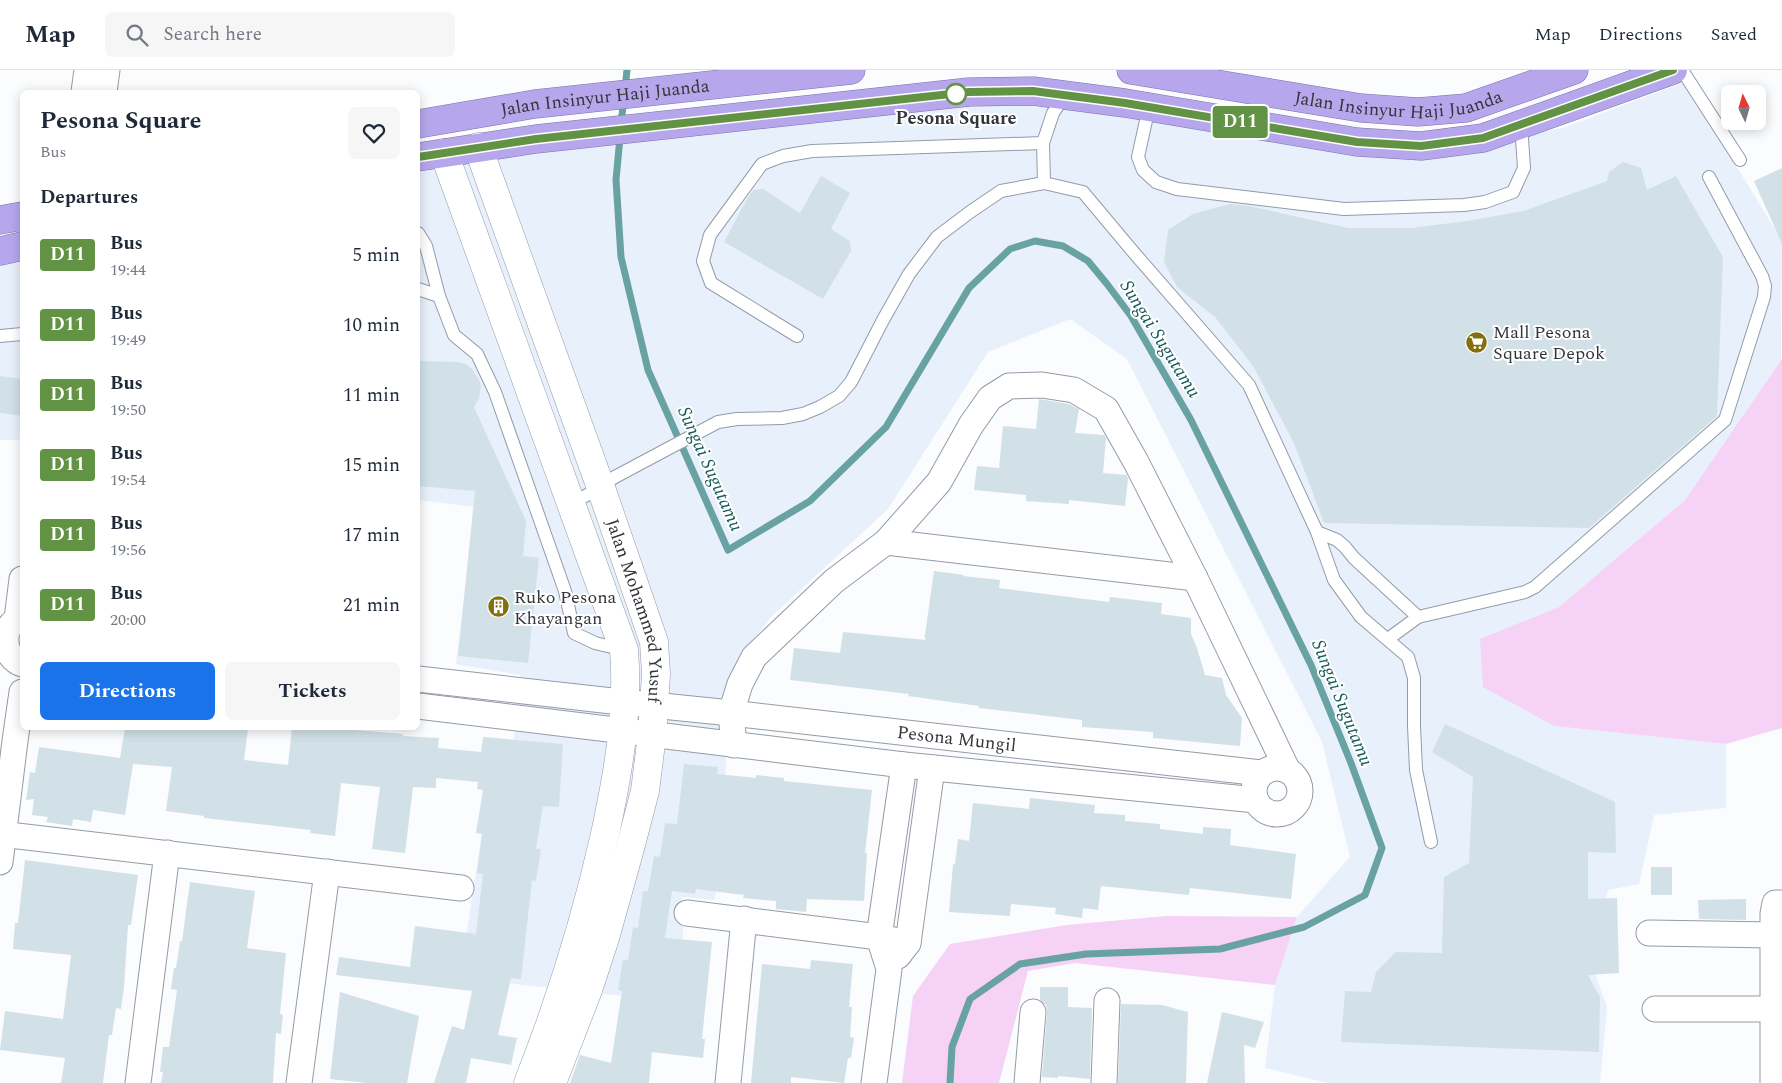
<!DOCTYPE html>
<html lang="en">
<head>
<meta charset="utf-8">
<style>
  body { margin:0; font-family:Spectral,serif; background:#f6f6f7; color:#1f2937; height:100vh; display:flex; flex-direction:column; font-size:19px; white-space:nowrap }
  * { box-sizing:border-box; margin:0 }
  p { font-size:16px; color:#747a83 }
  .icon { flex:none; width:28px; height:28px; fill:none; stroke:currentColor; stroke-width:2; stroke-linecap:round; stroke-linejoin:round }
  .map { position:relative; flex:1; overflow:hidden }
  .drawer { position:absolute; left:20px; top:20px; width:400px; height:640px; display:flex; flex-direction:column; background:#fff; border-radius:8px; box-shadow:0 2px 12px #0003 }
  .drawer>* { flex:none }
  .badge { padding:0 10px; border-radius:4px; font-size:18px; line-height:32px }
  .needle { width:32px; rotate:355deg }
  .tools { position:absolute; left:1721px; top:15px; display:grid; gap:10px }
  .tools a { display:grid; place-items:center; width:45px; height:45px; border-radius:8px; background:#fff; box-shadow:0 2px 12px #0003; font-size:25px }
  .map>.badge { position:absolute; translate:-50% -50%; box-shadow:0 0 0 2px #fff }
  h2 { padding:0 20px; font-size:19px; line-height:45px }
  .round { display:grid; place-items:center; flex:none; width:52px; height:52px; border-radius:8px; background:#f6f6f7 }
  .summary { display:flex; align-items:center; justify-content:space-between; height:85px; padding:0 20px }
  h1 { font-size:24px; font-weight:700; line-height:38px }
  .cta { display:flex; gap:10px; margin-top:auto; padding:10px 20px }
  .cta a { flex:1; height:58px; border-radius:8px; background:#1a73e8; color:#fff; font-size:20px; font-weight:700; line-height:58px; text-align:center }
  .cta a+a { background:#f6f6f7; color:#1f2937 }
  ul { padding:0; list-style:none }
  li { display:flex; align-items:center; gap:15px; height:70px; padding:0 20px }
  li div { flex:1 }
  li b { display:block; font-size:19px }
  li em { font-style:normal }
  li .badge { min-width:55px; font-weight:700; text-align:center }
  header { display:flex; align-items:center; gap:30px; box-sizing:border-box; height:70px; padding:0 25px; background:#fff; border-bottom:1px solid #e0e1e3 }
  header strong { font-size:24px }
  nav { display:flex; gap:28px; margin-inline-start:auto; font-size:18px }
  .search { width:350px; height:45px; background:#f6f6f7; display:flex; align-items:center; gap:12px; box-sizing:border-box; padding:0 18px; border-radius:8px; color:#747a83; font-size:19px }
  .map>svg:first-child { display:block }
  .built { fill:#e8f0fb }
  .green { fill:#f5d2f6 }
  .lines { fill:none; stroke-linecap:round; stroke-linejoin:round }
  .stream { stroke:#68a2a2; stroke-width:7 }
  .building { fill:#d2e1e8 }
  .service-casing { stroke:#949ba7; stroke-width:14 }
  .minor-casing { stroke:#949ba7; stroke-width:27 }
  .secondary-casing { stroke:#949ba7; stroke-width:29 }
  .trunk-casing { stroke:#7b71ab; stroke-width:29 }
  .service { stroke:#fff; stroke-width:12 }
  .minor { stroke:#fff; stroke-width:25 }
  .secondary { stroke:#fff; stroke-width:28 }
  .trunk { stroke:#b6a7ec; stroke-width:28 }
  .line-casing { stroke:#fff; stroke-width:11 }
  .line { stroke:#629344; stroke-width:8 }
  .stop-dot { fill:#fff; stroke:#629344; stroke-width:2.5 }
  .labels { text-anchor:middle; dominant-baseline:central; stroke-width:4; stroke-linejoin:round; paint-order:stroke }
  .street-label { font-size:18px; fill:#323539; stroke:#fff }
  .stop-label { font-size:18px; font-weight:bold; fill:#323539; stroke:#fff }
  .poi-label { font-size:18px; fill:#323539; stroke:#fff; text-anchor:start }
  .water-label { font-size:19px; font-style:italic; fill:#155b5a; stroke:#fff }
</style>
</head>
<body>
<header>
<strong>Map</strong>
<div class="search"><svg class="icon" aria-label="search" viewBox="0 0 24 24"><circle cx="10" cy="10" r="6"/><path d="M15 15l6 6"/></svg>Search here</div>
<nav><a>Map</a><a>Directions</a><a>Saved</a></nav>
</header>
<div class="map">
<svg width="1782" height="1013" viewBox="0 0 1782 1013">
  <rect width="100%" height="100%" fill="#fafcfe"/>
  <g class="built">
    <path d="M1685,12L1782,171L1781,291L1685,430L1559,537L1480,570L1554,656L1726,674V738L1654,745L1639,814L1608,820L1593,898L1607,937L1600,1013H1328L1265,998L1275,915L1297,847L1350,787L1322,672L1127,289L1070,249L988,282L888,439L770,548L734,597L715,830L682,827L685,939L633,927L460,908L489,716L509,718L520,605L456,594L475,437L418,430V94L977,29L1200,45L1416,85L1563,58Z"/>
    <path d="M22,176V344L19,370H0V181Z"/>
  </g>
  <g class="green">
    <path d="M1782,289V658L1726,674L1554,656L1483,617L1480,569L1559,537L1685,430Z"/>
    <path d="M1166,846L1297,847L1275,915L1075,893L1028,901L999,1013H902L913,926L950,874L1067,855Z"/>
  </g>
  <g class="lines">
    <g class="stream">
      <path d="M625,19L627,0"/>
      <path d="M621,53L624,29"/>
      <path d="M620,67L616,110L621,187L648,300L728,480L810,431L886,357L969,218L1010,179L1035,171L1063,176L1088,191L1107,214L1131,246L1191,350L1311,595L1351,693L1382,778L1365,825L1304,857L1220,879L1086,884L1020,894L970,929L952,977L950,1013"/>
    </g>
  </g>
  <g class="building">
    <path d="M1623,92L1641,98L1647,120L1676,106L1723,187L1717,346L1589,458L1324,453L1294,373L1253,296L1215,247L1177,217L1164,192L1168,160L1193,144L1230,134L1249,136L1348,158H1411L1467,151L1523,141L1607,111L1609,102Z"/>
    <path d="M1782,98V174L1754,111Z"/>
    <path d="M821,106L850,123L831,159L850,171L851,181L823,229L724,172L747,129L753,120L763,119L800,143Z"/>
    <path d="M418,291L458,292L466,294L472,299L479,310L481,316L479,328L474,337L526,451L523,486L539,488L528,593L458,586L475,421L418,416Z"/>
    <path d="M0,306L22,309V346L0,343Z"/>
    <path d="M1039,329L1069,334L1079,339L1075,363L1104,365L1106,368L1103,403L1127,405L1128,409L1125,436L1069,430V434L1026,431V425L974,420L977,396L999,398L1003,356L1036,359Z"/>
    <path d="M934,501L964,505L963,506L1000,510L999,518L1109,532L1110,527L1162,533L1161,544L1191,548V564L1197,578L1205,605L1222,608L1226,625L1242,648L1240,676L1153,668V662L1082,657V650L979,638V636L908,626L909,624L790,610L794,578L840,583L843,562L926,570L924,565H925Z"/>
    <path d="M1445,654L1615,732L1616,783L1588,782V829L1617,828L1619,903L1588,905L1600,927L1599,982L1341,972L1345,921L1371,922L1376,902L1396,882L1442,883L1444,807L1469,793L1473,707L1432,682Z"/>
    <path d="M125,658H248L244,690L288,695L292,658H329L403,664V666L439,668L438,678L481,682L483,667L563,674L559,737L543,736L536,779H541L536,811L532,810L521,909L511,908L498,965L517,968L511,995L471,988L466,1013H434L452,956L464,960L472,921L336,905L339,887L410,897L415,856L476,864L483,804L477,803L482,764L476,763L483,720L477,719L478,712L436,708V718L413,717L405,783L372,779L380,717L341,713L335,766L310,763L311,760L204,748V746L166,741L172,697L133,694L125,745L93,740L91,752L73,749L72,756L46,752L48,747L32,745L34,729L26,730L30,702L35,703L39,677L120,688Z"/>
    <path d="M684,694L718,697L717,704L756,708V705L784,708V711L872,720L865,783H867L864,831L807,829L806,842L776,839V831L743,828L744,825L696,819L695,824L672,821L665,868L712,872L702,969H705L703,988L652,982L649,1013H570L580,985L611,993L622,921L618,920L623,890H628L633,857L638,858L643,821H648L654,786L660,787L665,753L677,754Z"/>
    <path d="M1030,728L1095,735L1094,743L1125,745V751L1160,754V759L1203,764V757L1231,759L1230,775L1296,784L1291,829L1190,818L1189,825L1101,816L1098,840L1083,838L1082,848L1055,844L1056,838L1011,834L1010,846L949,842L953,794H955L958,769L969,771L973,733L1029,739Z"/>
    <path d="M25,790L138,805L131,855H128L124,917L121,939L116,938L112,965H109L103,1013H61L65,988L0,980L5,941L63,949L71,885L13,879L15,853H18Z"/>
    <rect x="1651" y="797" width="21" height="28"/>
    <path d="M190,812L255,821L247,878L286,883L280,944L283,945L281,964L276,963L273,1013H161L163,1002H160L163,977H169L177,920L171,919L174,898H176L180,871H182Z"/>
    <path d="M1746,829V850L1699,849L1698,830Z"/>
    <path d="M811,890L853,894L849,937H852L850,967L854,968L851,988H848L844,1013L791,1007V1013H751L762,894L810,899Z"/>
    <path d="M1040,917H1068V937L1092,938L1090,1009L1058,1006V1008L1042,1007L1047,943L1046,935L1040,930Z"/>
    <path d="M340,922L419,946L407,1013H367L330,1009Z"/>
    <path d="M1121,934L1162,935L1188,942L1186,1013H1118Z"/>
    <path d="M1222,942L1264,952L1255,978L1244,975L1245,1013H1207Z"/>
  </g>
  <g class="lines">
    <defs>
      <g id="service">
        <path d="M1682,0L1740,90"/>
        <path d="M1149,37L1138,87L1143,100L1156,112L1177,119L1344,139L1464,135L1485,132L1513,122L1524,98L1521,54"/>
        <path d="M1044,113L1043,73L1053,43L1065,25"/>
        <path d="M418,163L426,176L439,226L454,265L477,284L495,322L565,521L574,563L595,573L624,580"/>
        <path d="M418,219L439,226"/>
        <path d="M0,266L22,264"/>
        <path d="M797,266L711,213L703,191L710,165L762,94L783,86L812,81L1043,73"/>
        <path d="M571,433L601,418L613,408L718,352L737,349L782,348L803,344L820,337L839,326L851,312L883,250L909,204L937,167L970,142L1001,121L1044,113L1083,122L1135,184L1249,315L1317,462L1334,510L1361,547L1408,587L1414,608V656L1416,700L1431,772"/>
        <path d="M1317,462L1337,470L1345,477L1354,488L1418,547L1525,522L1535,517L1725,350L1764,227L1765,216L1762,206L1709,107"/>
        <path d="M1388,569L1418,547"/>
      </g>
      <g id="minor">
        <path d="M84,22L87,0"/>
        <path d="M104,22L107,0"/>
        <path d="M886,472L1195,508"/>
        <path d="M22,548C0,553 1,587 22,594"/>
        <path d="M17,549L22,509"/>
        <path id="s1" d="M418,609L603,630L731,643L1261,703"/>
        <path d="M418,636L904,695L1256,730"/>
        <path d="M734,675L731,643L740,614L754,587L834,511L886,472L939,412L971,355L990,328L1009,316L1042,315L1074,320L1106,339L1136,392L1195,508L1287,699"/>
        <circle cx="1277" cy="721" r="23"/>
        <path d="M0,764L461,818"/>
        <path d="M0,792L15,671L22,622"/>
        <path d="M687,843L879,867L908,873"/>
        <path d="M1649,863L1773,865"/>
        <path d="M898,886L908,873L932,698"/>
        <path d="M1655,939H1773"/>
        <path d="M138,1013L167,783"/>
        <path d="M299,1013L327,802"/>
        <path d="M728,1013L744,849"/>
        <path d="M874,1013L889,899L879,867L904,695"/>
        <path d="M1027,1013L1033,942"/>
        <path d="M1104,1013L1107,931"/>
        <path d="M1773,1013V844L1775,833H1782"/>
      </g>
      <g id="secondary">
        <path id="s2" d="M478,77L601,418L642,537L654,572L656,604L652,665L645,721L629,782L605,868L588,920L552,1013"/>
        <path d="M444,83L624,580C629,641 618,704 605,764C586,849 560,932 528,1013"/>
      </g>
      <g id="trunk">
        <path id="s3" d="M1131,0L1361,38L1418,42L1466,38L1574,0"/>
        <path id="s4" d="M418,54L535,34L851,0"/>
        <path d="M418,87L536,69L969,22L1033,21L1125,33L1357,72L1421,76L1483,68L1673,0"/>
        <path d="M0,150L22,146"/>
        <path d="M0,181L22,176"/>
      </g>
    </defs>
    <use href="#service" class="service-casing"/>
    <use href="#minor" class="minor-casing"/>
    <use href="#secondary" class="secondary-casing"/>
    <use href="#trunk" class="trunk-casing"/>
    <use href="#service" class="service"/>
    <use href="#minor" class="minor"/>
    <use href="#secondary" class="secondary"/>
    <use href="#trunk" class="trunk"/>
  </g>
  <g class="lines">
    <defs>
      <path id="line" d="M418,87L536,69L969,22L1033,21L1125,33L1357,72L1421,76L1483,68L1673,0"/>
    </defs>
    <use href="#line" class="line-casing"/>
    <use href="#line" class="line"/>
  </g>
  <defs>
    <symbol id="supermarket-disc" viewBox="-11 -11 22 22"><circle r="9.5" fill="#846f0d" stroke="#fff"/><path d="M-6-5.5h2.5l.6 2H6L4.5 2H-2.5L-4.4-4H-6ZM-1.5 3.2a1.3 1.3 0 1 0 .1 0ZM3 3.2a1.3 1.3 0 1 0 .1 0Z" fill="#fff"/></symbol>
    <symbol id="building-disc" viewBox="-11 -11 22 22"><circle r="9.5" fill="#846f0d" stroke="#fff"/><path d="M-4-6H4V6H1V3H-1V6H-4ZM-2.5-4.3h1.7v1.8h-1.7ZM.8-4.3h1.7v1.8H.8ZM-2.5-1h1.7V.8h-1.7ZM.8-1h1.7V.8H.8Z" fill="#fff"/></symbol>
  </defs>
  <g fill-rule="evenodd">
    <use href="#supermarket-disc" x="1464" y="260" width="25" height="25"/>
    <use href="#building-disc" x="486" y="524" width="25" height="25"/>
  </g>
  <circle class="stop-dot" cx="956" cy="24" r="10"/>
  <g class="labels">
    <g class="street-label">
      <text stroke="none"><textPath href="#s3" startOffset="271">Jalan Insinyur Haji Juanda</textPath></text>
      <text stroke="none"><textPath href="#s4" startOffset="189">Jalan Insinyur Haji Juanda</textPath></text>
      <text stroke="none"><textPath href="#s2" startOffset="491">Jalan Mohammed Yusuf</textPath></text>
      <text stroke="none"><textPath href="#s1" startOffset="542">Pesona Mungil</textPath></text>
    </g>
    <g class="stop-label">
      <text x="956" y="48">Pesona Square</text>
    </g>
    <g class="poi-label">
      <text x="1493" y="262">Mall Pesona<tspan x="1493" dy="21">Square Depok</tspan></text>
      <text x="514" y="527">Ruko Pesona<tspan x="514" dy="21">Khayangan</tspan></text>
    </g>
    <g class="water-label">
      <text transform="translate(1160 269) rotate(58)">Sungai Sugutamu</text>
      <text transform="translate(710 399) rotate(66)">Sungai Sugutamu</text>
      <text transform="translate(1342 633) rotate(68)">Sungai Sugutamu</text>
    </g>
  </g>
</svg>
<div class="tools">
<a><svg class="needle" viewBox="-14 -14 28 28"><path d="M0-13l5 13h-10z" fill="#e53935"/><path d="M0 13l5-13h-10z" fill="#747a83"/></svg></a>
</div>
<b class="badge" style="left:1240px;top:52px;background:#629344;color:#fff">D11</b>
<section class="drawer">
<div class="summary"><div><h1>Pesona Square</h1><p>Bus</p></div><a class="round"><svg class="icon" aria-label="heart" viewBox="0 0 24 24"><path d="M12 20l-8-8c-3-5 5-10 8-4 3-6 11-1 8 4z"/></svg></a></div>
<h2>Departures</h2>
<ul>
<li><span class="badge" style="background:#629344;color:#fff">D11</span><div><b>Bus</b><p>19:44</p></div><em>5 min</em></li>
<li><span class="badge" style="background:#629344;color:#fff">D11</span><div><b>Bus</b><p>19:49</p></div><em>10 min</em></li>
<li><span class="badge" style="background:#629344;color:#fff">D11</span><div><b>Bus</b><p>19:50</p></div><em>11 min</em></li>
<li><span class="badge" style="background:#629344;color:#fff">D11</span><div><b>Bus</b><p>19:54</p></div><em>15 min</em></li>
<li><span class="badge" style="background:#629344;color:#fff">D11</span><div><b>Bus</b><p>19:56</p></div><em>17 min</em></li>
<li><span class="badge" style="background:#629344;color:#fff">D11</span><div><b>Bus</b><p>20:00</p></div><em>21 min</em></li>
</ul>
<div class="cta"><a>Directions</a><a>Tickets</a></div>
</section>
</div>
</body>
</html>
